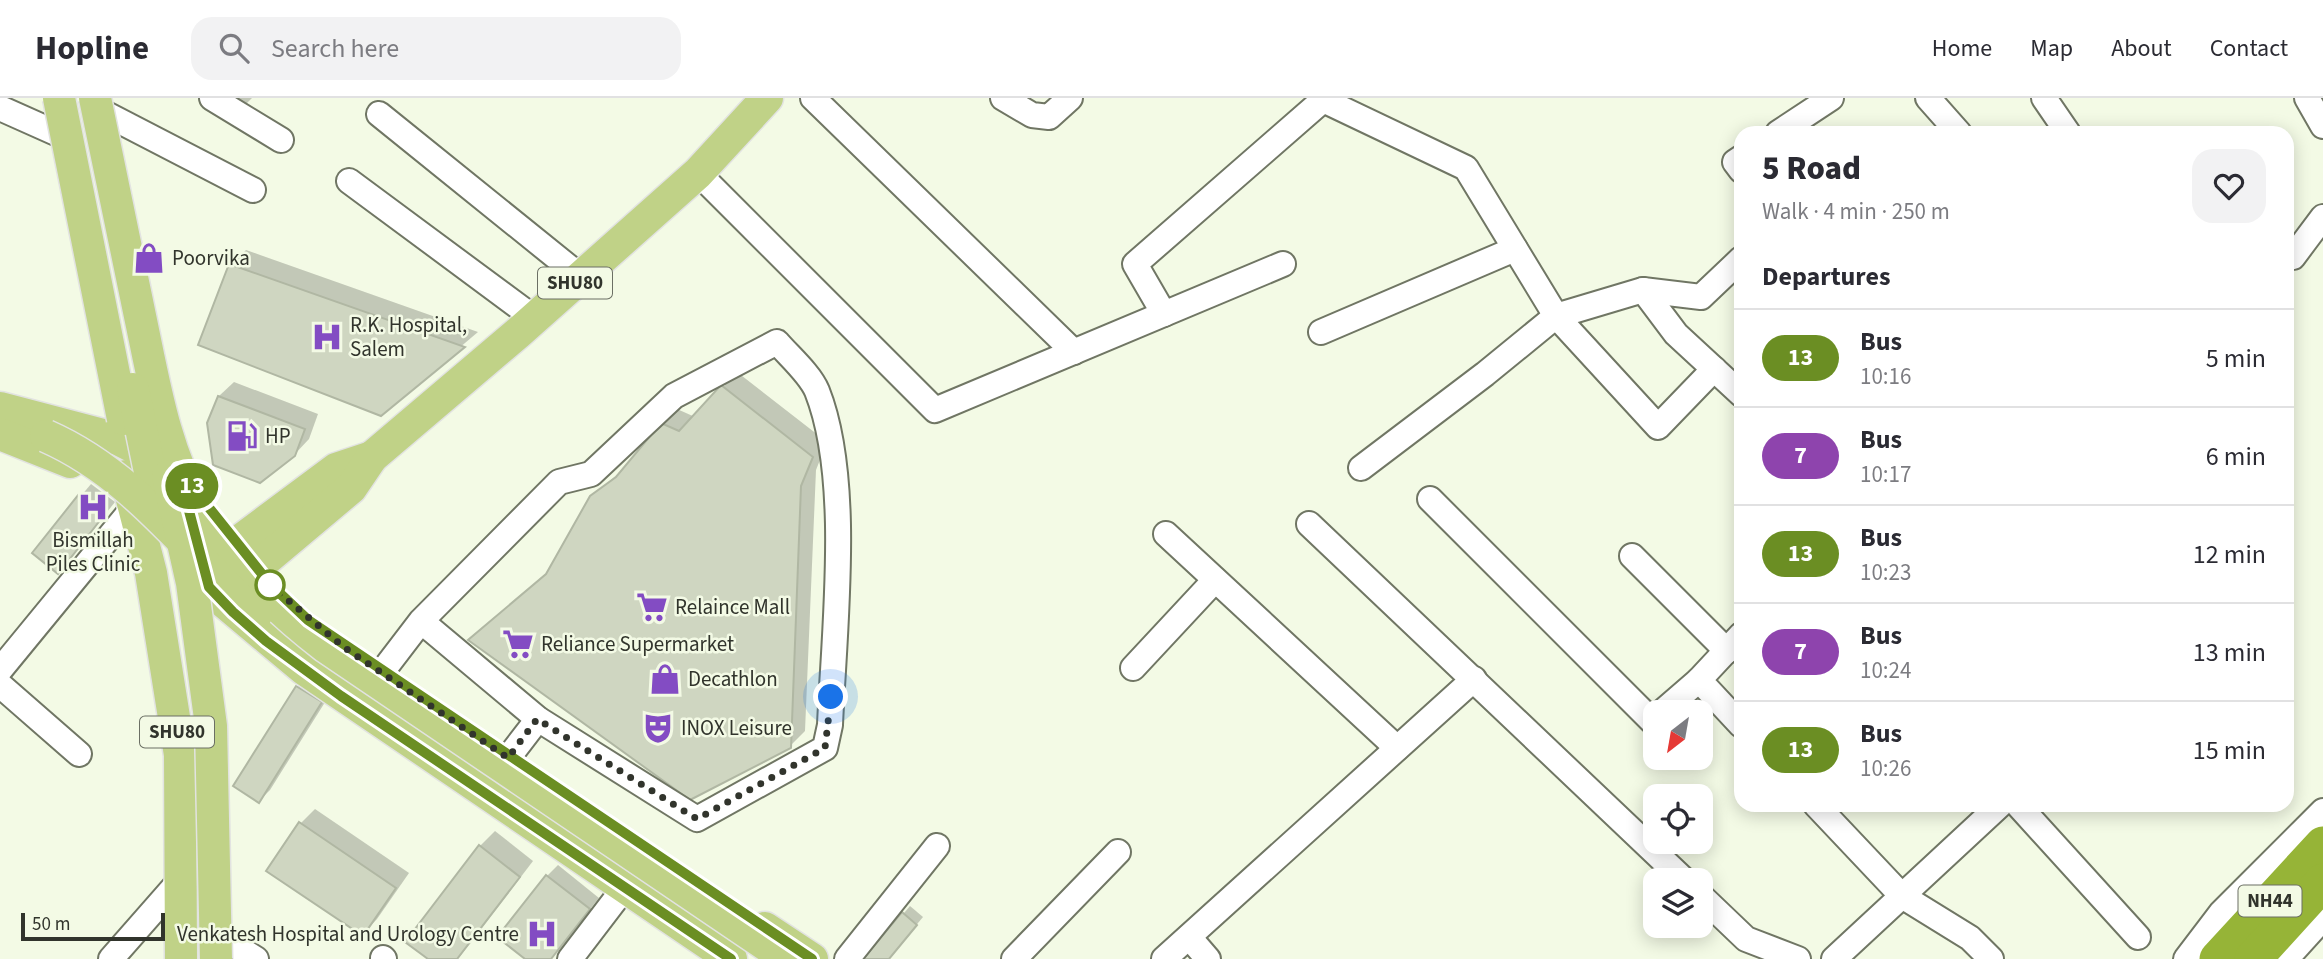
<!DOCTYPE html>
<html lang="en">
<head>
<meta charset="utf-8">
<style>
  body { margin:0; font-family:"Source Sans 3",sans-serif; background:#f2f2f3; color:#2b2b33; height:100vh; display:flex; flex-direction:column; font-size:26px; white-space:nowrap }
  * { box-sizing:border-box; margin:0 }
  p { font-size:23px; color:#7c7c81 }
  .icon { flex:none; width:38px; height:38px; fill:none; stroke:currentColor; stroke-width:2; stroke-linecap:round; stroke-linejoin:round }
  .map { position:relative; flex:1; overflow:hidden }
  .side { position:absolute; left:1734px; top:28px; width:560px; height:686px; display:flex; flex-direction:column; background:#fff; border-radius:21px; box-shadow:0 4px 18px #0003 }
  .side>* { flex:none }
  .badge { padding:0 14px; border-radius:23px; font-size:24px; line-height:46px }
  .needle { width:46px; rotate:211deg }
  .fabs { position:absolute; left:1643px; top:602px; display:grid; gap:14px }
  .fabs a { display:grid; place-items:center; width:70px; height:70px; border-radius:14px; background:#fff; box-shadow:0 4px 18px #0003; font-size:35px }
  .scale { position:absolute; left:21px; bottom:18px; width:144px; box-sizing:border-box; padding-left:7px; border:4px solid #31342c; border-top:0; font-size:19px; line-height:24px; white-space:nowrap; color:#31342c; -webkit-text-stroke:5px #f3fae5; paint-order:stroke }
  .you { position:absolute; width:35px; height:35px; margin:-18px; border:5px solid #fff; border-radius:50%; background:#1a73e8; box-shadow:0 0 0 10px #1a73e833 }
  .map>.badge { position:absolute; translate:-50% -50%; box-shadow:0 0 0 4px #fff }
  h2 { padding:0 28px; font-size:26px; line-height:63px }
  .round { display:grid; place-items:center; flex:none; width:74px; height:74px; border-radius:21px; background:#f2f2f3 }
  .overview { display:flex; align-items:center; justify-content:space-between; height:119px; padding:0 28px }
  h1 { font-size:33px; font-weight:800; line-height:52px }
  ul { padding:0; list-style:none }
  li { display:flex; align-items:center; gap:21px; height:98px; padding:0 28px; border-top:2px solid #e1e1e2 }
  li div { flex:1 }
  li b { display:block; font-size:26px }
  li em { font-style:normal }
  li .badge { min-width:77px; font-weight:700; text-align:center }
  header { display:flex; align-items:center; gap:42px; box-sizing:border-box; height:98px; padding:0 35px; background:#fff; border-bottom:2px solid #e1e1e2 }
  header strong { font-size:33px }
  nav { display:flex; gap:38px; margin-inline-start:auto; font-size:24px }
  .search { width:490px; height:63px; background:#f2f2f3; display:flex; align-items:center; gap:18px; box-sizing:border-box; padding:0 24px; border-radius:21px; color:#7c7c81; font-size:26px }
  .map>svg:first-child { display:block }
  .shadow { fill:#0003 }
  .building { fill:#cfd6c1; stroke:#b0b7a3; stroke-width:2 }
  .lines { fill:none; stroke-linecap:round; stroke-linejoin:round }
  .minor-casing { stroke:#707664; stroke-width:28 }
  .major-casing { stroke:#e2e3e1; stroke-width:35 }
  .highway-casing { stroke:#e2e3e1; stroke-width:40 }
  .minor { stroke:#fff; stroke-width:24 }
  .major { stroke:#c0d287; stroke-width:32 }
  .highway { stroke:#96b437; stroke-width:37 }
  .major-bridge-casing { stroke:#e2e3e1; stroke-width:35; stroke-linecap:butt }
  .major-bridge { stroke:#c0d287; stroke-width:32 }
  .line-casing { stroke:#fff; stroke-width:16 }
  .line { stroke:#6b8e23; stroke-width:10 }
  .walk { stroke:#31342c; stroke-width:7; stroke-dasharray:0 12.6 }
  .stop-dot { fill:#fff; stroke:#6b8e23; stroke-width:3.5 }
  .labels { text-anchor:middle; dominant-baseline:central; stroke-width:5; stroke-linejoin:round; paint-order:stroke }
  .shield { fill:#f3fae5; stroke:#6b6f64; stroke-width:2 }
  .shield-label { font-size:19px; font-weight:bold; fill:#31342c }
  .poi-label { font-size:21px; fill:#31342c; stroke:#f3fae5; text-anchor:start }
</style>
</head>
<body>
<header>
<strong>Hopline</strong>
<div class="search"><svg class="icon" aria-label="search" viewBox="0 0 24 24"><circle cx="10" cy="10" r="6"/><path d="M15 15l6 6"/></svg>Search here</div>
<nav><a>Home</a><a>Map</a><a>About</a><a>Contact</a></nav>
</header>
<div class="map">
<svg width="2323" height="861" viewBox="0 0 2323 861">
  <rect width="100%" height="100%" fill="#f3fae5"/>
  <g class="shadow">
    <path d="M231,0H252L244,8Z"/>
    <path d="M246,152L478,234L381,316L231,167Z"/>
    <path d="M737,274L827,344L816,372L805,633L790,648L470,542L549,473L591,399L626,369L663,326L677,311L695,319Z"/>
    <path d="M234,284L318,316L309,341L294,357L219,298Z"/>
    <path d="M91,386L115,404L69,462L34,454Z"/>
    <path d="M308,578L332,593L270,692L259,703L297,589Z"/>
    <path d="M315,711L409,775L377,821L363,836L300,726Z"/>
    <path d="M495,733L533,763L458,861H431L480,748Z"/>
    <path d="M558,767L599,800L551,861H528L547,778Z"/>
    <path d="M910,808L923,819L888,861H865Z"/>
  </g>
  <g class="building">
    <path d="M229,166L465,249L381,318L198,247Z"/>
    <path d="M721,287L813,359L801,388L791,650L690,702L468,542L546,476L590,398L616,379L661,325L679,333Z"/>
    <path d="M218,298L305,331L295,358L260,385L213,367L207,325Z"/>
    <path d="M79,396L105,416L58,476L32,455Z"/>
    <path d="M296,588L322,604L259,705L233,688Z"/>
    <path d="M299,724L396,790L363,838L266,773Z"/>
    <path d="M479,747L520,779L457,861H428L405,844Z"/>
    <path d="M546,777L590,811L551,861H525L497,839Z"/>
    <path d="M902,814L917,827L889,861H863Z"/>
  </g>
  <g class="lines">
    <defs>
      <g id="minor">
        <path d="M212,0L281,42"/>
        <path d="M813,0L1074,254"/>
        <path d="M1003,0L1032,17L1049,19L1070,0"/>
        <path d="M1319,0L1466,70L1556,218L1643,192L1701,199L1741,161"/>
        <path d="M1928,0L1959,35"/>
        <path d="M2044,0L2068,35"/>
        <path d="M2307,0L2323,28"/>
        <path d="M0,10L56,35"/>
        <path d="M379,16L581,179"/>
        <path d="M108,17L253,92"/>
        <path d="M1778,35L1831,0"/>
        <path d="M1741,60L1735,64L1741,72"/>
        <path d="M698,75L935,312L1283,166"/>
        <path d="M349,83L534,220"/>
        <path d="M2293,159L2323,119"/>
        <path d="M1643,192L1676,236L1741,296"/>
        <path d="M1164,216L1135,166L1323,2"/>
        <path d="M1321,234L1515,151"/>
        <path d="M1361,370L1485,276L1556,218L1658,329L1714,271"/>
        <path d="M1430,401L1652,623L1656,620"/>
        <path d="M1309,426L1684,782"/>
        <path d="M1166,436L1397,650"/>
        <path d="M1632,458L1727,553"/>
        <path d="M1741,537L1699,582L1741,627"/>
        <path d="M1133,570L1215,482"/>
        <path d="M0,572L133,410"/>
        <path d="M382,574L421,523L559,384L591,376L674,298L777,244C789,258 810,276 817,293C852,381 834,531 830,627L825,650L697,721L538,621L421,523"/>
        <path d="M0,587L79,656"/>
        <path d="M1662,614L1699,582"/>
        <path d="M508,660L538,621"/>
        <path d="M1816,707L1902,798L1970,840L1991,861"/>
        <path d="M2018,707L2138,839"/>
        <path d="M1701,798L1746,841L1798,861"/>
        <path d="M1189,839L1208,861"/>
        <path d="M229,844L256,861"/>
        <path d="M383,860L384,861"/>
        <path d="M111,861L183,779"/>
        <path d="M570,861L625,789"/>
        <path d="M847,861L937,748"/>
        <path d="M1014,861L1118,754"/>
        <path d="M1164,861L1474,581"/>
        <path d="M1834,861L2000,707"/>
        <path d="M2186,861L2221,815L2323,713"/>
        <path d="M2286,861L2323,820"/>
      </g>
      <g id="major">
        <path d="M0,310L118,341L167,366"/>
        <path d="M0,336L70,364"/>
        <path d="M126,378L151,475L180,657L181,861"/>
        <path d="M238,444L336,371L372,359"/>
        <path d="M257,469L351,390L372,359L518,235L698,75L767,0"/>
        <path d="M224,504L304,571L731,861"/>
        <path d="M765,830L812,861"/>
      </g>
      <g id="highway">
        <path d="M2218,861L2323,747"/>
        <path d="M2253,861L2323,784"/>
      </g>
    </defs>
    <use href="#minor" class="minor-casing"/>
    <use href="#major" class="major-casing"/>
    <use href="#highway" class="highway-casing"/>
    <use href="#minor" class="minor"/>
    <use href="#major" class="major"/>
    <use href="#highway" class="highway"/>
    <defs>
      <g id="major-bridge">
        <path d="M59,0L123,321"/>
        <path d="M95,0C110,73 125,145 140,218C154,284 164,351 198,410C229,465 275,510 326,549L787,861"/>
        <path d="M133,291L157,408"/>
        <path d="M46,338C133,376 188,454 256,517"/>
        <path d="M168,378L192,485L211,628L216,861"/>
      </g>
    </defs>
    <use href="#major-bridge" class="major-bridge-casing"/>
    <use href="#major-bridge" class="major-bridge"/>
  </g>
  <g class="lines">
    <defs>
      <path id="line" d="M731,861L341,598L266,543L233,514L209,489L178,371L270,486L308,522L812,861"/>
    </defs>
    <use href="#line" class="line-casing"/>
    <use href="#line" class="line"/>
    <path class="walk" d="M270,487L345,550L508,660L537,621L697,721L825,650L831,599"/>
  </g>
  <defs>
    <symbol id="shop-bare" viewBox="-9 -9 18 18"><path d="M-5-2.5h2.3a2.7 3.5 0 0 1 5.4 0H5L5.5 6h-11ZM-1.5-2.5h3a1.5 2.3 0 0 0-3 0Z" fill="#834cc3" stroke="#f3fae5" stroke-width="2.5" paint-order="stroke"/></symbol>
    <symbol id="hospital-bare" viewBox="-9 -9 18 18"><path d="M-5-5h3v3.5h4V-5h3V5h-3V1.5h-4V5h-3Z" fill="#834cc3" stroke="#f3fae5" stroke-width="2.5" paint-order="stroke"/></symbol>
    <symbol id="fuel-bare" viewBox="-9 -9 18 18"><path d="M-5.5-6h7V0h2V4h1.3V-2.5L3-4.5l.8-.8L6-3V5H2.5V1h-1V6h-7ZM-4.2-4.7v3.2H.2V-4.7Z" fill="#834cc3" stroke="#f3fae5" stroke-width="2.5" paint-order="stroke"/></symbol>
    <symbol id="supermarket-bare" viewBox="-9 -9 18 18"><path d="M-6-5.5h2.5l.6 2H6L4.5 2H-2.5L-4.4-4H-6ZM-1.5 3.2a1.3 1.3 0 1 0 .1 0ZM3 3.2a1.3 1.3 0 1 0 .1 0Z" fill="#834cc3" stroke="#f3fae5" stroke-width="2.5" paint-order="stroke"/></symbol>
    <symbol id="theatre-bare" viewBox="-9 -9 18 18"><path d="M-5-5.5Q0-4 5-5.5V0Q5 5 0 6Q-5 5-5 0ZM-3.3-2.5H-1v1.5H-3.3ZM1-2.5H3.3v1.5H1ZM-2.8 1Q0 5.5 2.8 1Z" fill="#834cc3" stroke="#f3fae5" stroke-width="2.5" paint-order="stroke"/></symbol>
  </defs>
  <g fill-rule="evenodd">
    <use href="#shop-bare" x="127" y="138" width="44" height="44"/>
    <use href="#hospital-bare" x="305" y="217" width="44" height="44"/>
    <use href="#fuel-bare" x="220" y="316" width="44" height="44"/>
    <use href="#hospital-bare" x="71" y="387" width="44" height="44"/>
    <use href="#supermarket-bare" x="630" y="487" width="44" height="44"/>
    <use href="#supermarket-bare" x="496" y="524" width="44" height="44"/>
    <use href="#shop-bare" x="643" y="559" width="44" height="44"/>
    <use href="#theatre-bare" x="636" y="608" width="44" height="44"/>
    <use href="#hospital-bare" x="520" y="814" width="44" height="44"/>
  </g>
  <circle class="stop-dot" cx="270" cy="487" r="14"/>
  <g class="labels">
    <g class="shield">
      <rect x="538" y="169.5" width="74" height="31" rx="5"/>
      <rect x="140" y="618.5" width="74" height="31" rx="5"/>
      <rect x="2238.5" y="787.5" width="63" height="31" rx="5"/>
    </g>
    <g class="shield-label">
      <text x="575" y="185">SHU80</text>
      <text x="177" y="634">SHU80</text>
      <text x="2270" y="803">NH44</text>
    </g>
    <g class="poi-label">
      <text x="172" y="160">Poorvika</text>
      <text x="350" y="227">R.K. Hospital,<tspan x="350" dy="24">Salem</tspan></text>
      <text x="265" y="338">HP</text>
      <text x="93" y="442" text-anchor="middle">Bismillah<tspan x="93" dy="24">Piles Clinic</tspan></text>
      <text x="675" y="509">Relaince Mall</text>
      <text x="541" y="546">Reliance Supermarket</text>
      <text x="688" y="581">Decathlon</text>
      <text x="681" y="630">INOX Leisure</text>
      <text x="519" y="836" text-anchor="end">Venkatesh Hospital and Urology Centre</text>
    </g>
  </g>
</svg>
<div class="fabs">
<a><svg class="needle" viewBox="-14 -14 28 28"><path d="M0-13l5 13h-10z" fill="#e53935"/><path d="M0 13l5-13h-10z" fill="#7c7c81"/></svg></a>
<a><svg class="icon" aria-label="locate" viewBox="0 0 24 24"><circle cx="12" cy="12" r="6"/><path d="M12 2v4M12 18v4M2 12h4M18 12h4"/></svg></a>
<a><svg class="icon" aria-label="layers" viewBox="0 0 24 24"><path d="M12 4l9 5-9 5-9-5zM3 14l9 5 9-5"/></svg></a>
</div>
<div class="scale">50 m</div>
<div class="you" style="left:831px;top:599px"></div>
<b class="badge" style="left:192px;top:388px;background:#6b8e23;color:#fff">13</b>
<section class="side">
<div class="overview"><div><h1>5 Road</h1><p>Walk · 4 min · 250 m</p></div><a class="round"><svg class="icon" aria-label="heart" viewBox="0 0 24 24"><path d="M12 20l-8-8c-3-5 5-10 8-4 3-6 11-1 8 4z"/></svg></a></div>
<h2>Departures</h2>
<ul>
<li><span class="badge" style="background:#6b8e23;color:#fff">13</span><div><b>Bus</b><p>10:16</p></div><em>5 min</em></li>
<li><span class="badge" style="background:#8e44ad;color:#fff">7</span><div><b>Bus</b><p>10:17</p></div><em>6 min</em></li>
<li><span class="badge" style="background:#6b8e23;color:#fff">13</span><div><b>Bus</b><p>10:23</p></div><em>12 min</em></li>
<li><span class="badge" style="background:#8e44ad;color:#fff">7</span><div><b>Bus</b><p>10:24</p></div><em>13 min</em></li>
<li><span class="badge" style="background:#6b8e23;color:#fff">13</span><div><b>Bus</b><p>10:26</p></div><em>15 min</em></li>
</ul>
</section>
</div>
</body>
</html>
